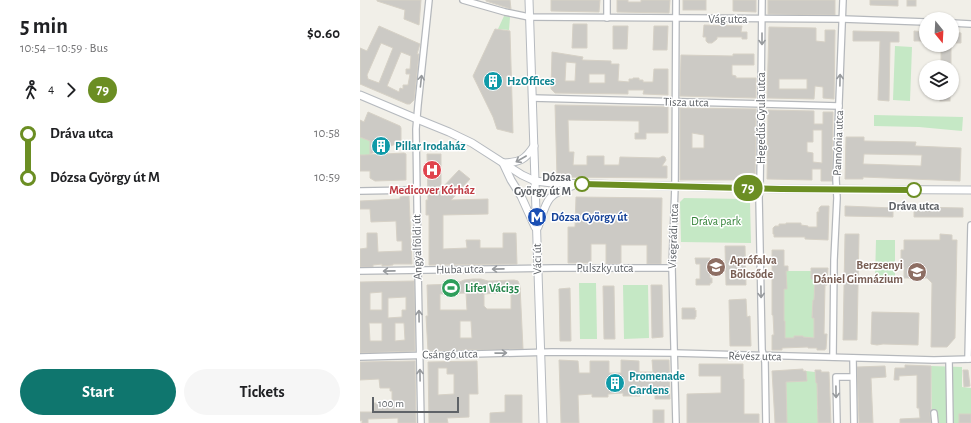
<!DOCTYPE html>
<html lang="en">
<head>
<meta charset="utf-8">
<style>
  body { margin:0; font-family:"Alegreya Sans",sans-serif; background:#f6f6f6; color:#202124; height:100vh; display:flex; flex-direction:column; font-size:15px; white-space:nowrap }
  * { box-sizing:border-box; margin:0 }
  p { font-size:13px; color:#757577 }
  .icon { flex:none; width:22px; height:22px; fill:none; stroke:currentColor; stroke-width:2; stroke-linecap:round; stroke-linejoin:round }
  .map { position:relative; flex:1; overflow:hidden }
  .drawer { display:flex; flex-direction:column; background:#fff; width:360px }
  .drawer>* { flex:none }
  .badge { padding:0 8px; border-radius:13px; font-size:14px; line-height:26px }
  .needle { width:26px; rotate:162deg }
  .controls { position:absolute; left:559px; top:12px; display:grid; gap:8px }
  .controls a { display:grid; place-items:center; width:40px; height:40px; border-radius:50%; background:#fff; box-shadow:0 1px 3px #0004; font-size:20px }
  .scale { position:absolute; left:12px; bottom:10px; width:87px; box-sizing:border-box; padding-left:4px; border:2px solid #5f6368; border-top:0; font-size:11px; line-height:14px; white-space:nowrap; color:#5f6368; -webkit-text-stroke:3px #fff; paint-order:stroke }
  .map>.badge { position:absolute; translate:-50% -50%; box-shadow:0 0 0 2px #fff }
  .legs { display:flex; align-items:center; gap:6px; height:44px; padding:0 20px; font-size:13px }
  .legs p { margin-inline-start:auto }
  .headline { display:flex; align-items:center; justify-content:space-between; height:68px; padding:0 20px }
  h1 { font-size:22px; font-weight:700; line-height:30px }
  .primary-button { display:flex; gap:8px; margin-top:auto; padding:8px 20px }
  .primary-button a { flex:1; height:46px; border-radius:24px; background:#0f766e; color:#fff; font-size:16px; font-weight:700; line-height:46px; text-align:center }
  .primary-button a+a { background:#f6f6f6; color:#202124 }
  ul { padding:0 20px; list-style:none }
  li { display:flex; align-items:center; gap:14px; height:44px; font-size:15px }
  li i { display:grid; place-items:center; width:6px; height:100%; margin:0 5px; background:currentColor }
  li i::after { content:''; width:10px; height:10px; margin:-5px; border:3px solid; border-radius:50%; background:#fff }
  li p { margin-inline-start:auto }
  li:first-child i { background:linear-gradient(#0000 50%,currentColor 0) }
  li:last-child i { background:linear-gradient(currentColor 50%,#0000 0) }
  main { display:flex; flex:1; min-height:0 }
  .map>svg:first-child { display:block }
  .green { fill:#c5e8c5 }
  .building { fill:#cccac5; stroke:#d6d1c6; fill-rule:evenodd }
  .lines { fill:none; stroke-linecap:round; stroke-linejoin:round }
  .street-casing { stroke:#b5b8bc; stroke-width:8 }
  .secondary-casing { stroke:#b6babf; stroke-width:9 }
  .street { stroke:#fff; stroke-width:5.5 }
  .secondary { stroke:#fff; stroke-width:7 }
  .oneway { stroke:#979a9d }
  .line-1-casing { stroke:#fff; stroke-width:9 }
  .line-1 { stroke:#6b8e23; stroke-width:6 }
  .stop-1-dot { fill:#fff; stroke:#6b8e23; stroke-width:2 }
  .labels { text-anchor:middle; dominant-baseline:central; stroke-width:3; stroke-linejoin:round; paint-order:stroke }
  .street-label { font-size:12px; fill:#5f6368; stroke:#fff }
  .culture-label { font-size:12px; font-weight:bold; fill:#0d838f; stroke:#fff; text-anchor:start }
  .stop-label { font-size:12px; font-weight:bold; fill:#5f6368; stroke:#fff; text-anchor:end }
  .health-label { font-size:12px; font-weight:bold; fill:#be3a42; stroke:#fff }
  .transit-label { font-size:12px; font-weight:bold; fill:#164399; stroke:#fff; text-anchor:start }
  .park-label { font-size:12px; fill:#348238; stroke:#fff }
  .education-label { font-size:12px; font-weight:bold; fill:#785e54; stroke:#fff; text-anchor:start }
  .leisure-label { font-size:12px; font-weight:bold; fill:#27864d; stroke:#fff; text-anchor:start }
</style>
</head>
<body>
<main>
<section class="drawer">
<div class="headline"><div><h1>5 min</h1><p>10:54 – 10:59 · Bus</p></div><b>$0.60</b></div>
<div class="legs"><svg class="icon" aria-label="walk" viewBox="0 0 24 24"><circle cx="13" cy="4" r="2"/><path d="M13 8l-2 6 4 7M11 14l-3 7M7 12l3-4h3l4 4"/></svg>4<svg class="icon" aria-label="forward" viewBox="0 0 24 24"><path d="M9 5l7 7-7 7"/></svg><b class="badge" style="background:#6b8e23;color:#fff">79</b></div>
<ul>
<li><i style="color:#6b8e23"></i><b>Dráva utca</b><p>10:58</p></li>
<li><i style="color:#6b8e23"></i><b>Dózsa György út M</b><p>10:59</p></li>
</ul>
<div class="primary-button"><a>Start</a><a>Tickets</a></div>
</section>
<div class="map">
<svg width="611" height="423" viewBox="0 0 611 423">
  <rect width="100%" height="100%" fill="#f1efe8"/>
  <g class="green">
    <path d="M144,16L150,17L149,30L138,29Z"/>
    <path d="M535,46L552,47L550,101L533,100Z"/>
    <path d="M514,115L603,117L602,131L559,127L514,126Z"/>
    <path d="M0,137L10,141V155H0Z"/>
    <path d="M324,198L384,199L390,202L391,243L321,242L320,202Z"/>
    <path d="M516,240H535V279H515Z"/>
    <path d="M426,271H451V279H455L454,300H453L452,317L454,318V338L443,337V336H434V338H423L414,321L424,314V289Z"/>
    <path d="M219,283H236L237,339H220Z"/>
    <path d="M263,285H288L289,338L264,339Z"/>
    <path d="M571,366L602,367V387L611,388V414H600L599,423H572Z"/>
    <path d="M446,371L455,372L456,383H459C456,389 457,394 459,401H457V409H460V414L458,415V422L461,423H424C425,411 429,393 424,382L446,381Z"/>
  </g>
  <g class="building">
    <path d="M17,0H61L59,25L44,19L45,10L17,1Z"/>
    <path d="M126,0H150L151,9L126,1Z"/>
    <path d="M191,0H240L239,12L191,11Z"/>
    <path d="M257,0H268V2H281V0H310L309,13L257,12Z"/>
    <rect x="323" y="0" width="23" height="10"/>
    <path d="M373,0H396V12L373,11Z"/>
    <path d="M408,0H475V15L408,14Z"/>
    <path d="M510,0H538V6L510,5Z"/>
    <rect x="547" y="0" width="9" height="6"/>
    <path d="M213,24H227V48H212Z"/>
    <path d="M344,25L382,26L381,32H387V39H382V37H357V39L352,43H348L346,41V37H343Z"/>
    <path d="M19,26L60,44L57,54H59L54,100L50,104H47L0,84V48L7,51ZM21,43L33,48L19,83L8,79L7,75ZM41,52L51,56L50,69H46V74H50L48,85H43V89L40,88L39,92L27,86Z"/>
    <path d="M253,26H268L267,49H253Z"/>
    <path d="M294,26H308L307,50H293Z"/>
    <path d="M409,27L456,28V41L465,42V30H475L474,99L463,98V87L455,86L454,99L407,98ZM419,79H447V89H419Z"/>
    <path d="M135,29L150,31L153,133L137,129L133,117L113,76Z"/>
    <path d="M493,31L539,32V42H530L529,101L518,100L520,41H493Z"/>
    <path d="M554,31L566,32V41H554Z"/>
    <path d="M592,32L601,33V43H592Z"/>
    <rect x="581" y="45" width="10" height="22"/>
    <path d="M192,52L223,57L222,60L251,61V64H259L258,81L269,82V79H273V78H279V80H283V82H293L294,69H308V95L283,94L284,90H268V94L195,93L191,89ZM206,62L216,63L215,81H205ZM229,74H245V83H229Z"/>
    <path d="M373,54H394V65H372V75L376,76V78H396V98L320,96L321,55L373,56Z"/>
    <rect x="580" y="93" width="10" height="8"/>
    <path d="M195,105L308,107V133H286V139H275V133H279V121L208,120L209,152H214L213,165H227V156H244V165H259L260,157L299,158L303,156L305,157L306,160L302,166H307V178L197,177Z"/>
    <path d="M320,108L396,109L395,180H320ZM332,133L344,135V148H332Z"/>
    <path d="M408,110L454,111V124H463V112H473L472,181H461V169H452V180L407,179ZM453,130H462V163L453,162V153L447,152V142H453Z"/>
    <path d="M8,112L40,126L41,128V142L10,154V141L0,137V120L4,122Z"/>
    <path d="M486,137H504V141L556,142L555,146L601,148L600,181L503,177V179H485ZM504,154L562,155L561,166L503,164Z"/>
    <path d="M44,153L46,154V180L15,181L10,178V171H0V155H5Z"/>
    <path d="M67,154H81V189L99,170L110,179L91,200L128,199V214L83,215V249L107,248L106,240H120V248H143V233H156L157,264L69,265V215H66V200H68Z"/>
    <path d="M49,196L52,264H33V265L22,266V264L13,265V267H0V249L7,248V233H17L18,252L42,251V241H37L36,221L11,222L10,209H0V201L40,199V197Z"/>
    <path d="M216,197L302,198L301,264H287V245H261V264H246V244H231V263H208V227H215Z"/>
    <path d="M461,206H469L468,240L445,239V237H414V234H413V228L415,226H419V224H426V223H441V225L448,226V227H457V212H459V208Z"/>
    <path d="M485,206L533,208V217L485,216Z"/>
    <path d="M554,207L603,208V217H554Z"/>
    <path d="M485,234H499L497,340H483Z"/>
    <path d="M580,234L592,235V240H597L595,338L587,347H571L572,283L567,278H544V267H541V250H544V240H580Z"/>
    <path d="M365,246H385L386,285H366Z"/>
    <path d="M412,250H424V266H428V271H426L427,289H424V321H425V338H434V336H443V337L454,338V318H452L453,300H454L455,279H451V268H468L467,285H465L464,334H467L466,349H465V350H457V348H448V347L422,348V350H412V335H414L413,315H412Z"/>
    <path d="M335,258H350V278H352V283H350V285H336V279H340V264H336Z"/>
    <path d="M113,279H121L128,281L154,280L158,281L160,286L163,349L68,351L66,316H68L67,285L95,284L104,280ZM151,292V309H127L124,306V294ZM106,293L107,310H80V294ZM100,321H111L112,338H100Z"/>
    <path d="M54,281L55,351L0,353V282ZM22,292V310H10V293ZM46,297V310H42V317L28,318V298ZM9,323H22V341H10ZM35,323H44L45,340L35,341Z"/>
    <path d="M291,285H302L303,337L292,338Z"/>
    <path d="M243,286H254L255,339H244Z"/>
    <path d="M210,288L211,341H200L199,289Z"/>
    <path d="M386,299L387,317L390,316L391,346H370L369,300Z"/>
    <path d="M322,308H335V311L336,310V317H335V319H322Z"/>
    <path d="M512,312L559,313L558,345L523,344L517,345L511,344Z"/>
    <path d="M199,360L218,361L219,373H230V361H249V373H261V360L279,361V372H293L292,360H309L310,399H295V393H280V396H263V393L248,394V397H232V394L218,395L219,423H201Z"/>
    <path d="M55,361L56,423H38V418L8,419V423H2V420L0,421V412H14V403H32V391H30V388H20L19,379L0,380V362Z"/>
    <path d="M117,361L118,394H109V417L87,418L88,423H69L68,362ZM78,368H87V374H94V394L78,395Z"/>
    <path d="M339,364H383V379H384V414H399V423H327V394L361,393V376H339Z"/>
    <path d="M545,365L571,366V410L570,413L571,423H540V419L560,418L559,408H557V375L539,376V380H534L535,368H545Z"/>
    <path d="M525,366L526,377L511,378L513,423H499L497,367Z"/>
    <path d="M443,369V371H446L447,381L426,382L427,423H415L412,371Z"/>
    <path d="M455,370H461V372H469L471,423H458L457,383H456Z"/>
    <path d="M603,370H608L610,386L604,387Z"/>
    <path d="M145,395H162V423H130V413L145,412Z"/>
    <rect x="293" y="410" width="11" height="13"/>
    <rect x="599" y="414" width="12" height="9"/>
  </g>
  <g class="lines">
    <defs>
      <g id="street">
        <path d="M103,0L145,12L169,17L483,19L566,22"/>
        <path d="M316,0L315,186L312,268L316,423"/>
        <path d="M402,0L400,188L399,197L402,350L405,362L406,423"/>
        <path d="M247,18V0"/>
        <path d="M592,23L611,24"/>
        <path d="M172,98L479,106"/>
        <path d="M0,191L57,190"/>
        <path d="M0,271L194,268H312"/>
        <path d="M0,357L192,352L314,353L574,360L611,359"/>
        <path d="M473,357L474,260L477,198L476,179L483,0"/>
        <path d="M493,358L494,423"/>
        <path d="M608,359L611,225"/>
        <path d="M589,360L590,423"/>
        <path d="M574,413L575,423"/>
        <path d="M61,423L58,270L56,129L58,105L69,0"/>
        <path d="M477,423L476,377H493"/>
      </g>
      <g id="secondary">
        <path d="M169,0L183,423"/>
        <path d="M0,95L57,119L89,132L112,143L162,175L175,181L192,183L421,189L611,190"/>
        <path d="M143,163L151,180L161,196L175,227"/>
        <path d="M144,163C160,162 165,160 174,146"/>
        <path d="M178,227C187,202 185,195 212,186"/>
      </g>
    </defs>
    <use href="#street" class="street-casing"/>
    <use href="#secondary" class="secondary-casing"/>
    <use href="#street" class="street"/>
    <use href="#secondary" class="secondary"/>
  </g>
  <defs><path id="oneway-shaft" d="M-6 0H5M1.5-3L5.5 0L1.5 3" fill="none" stroke-width="1.6" stroke-linecap="round" stroke-linejoin="round"/></defs>
  <g class="oneway">
    <use href="#oneway-shaft" transform="translate(402 39) rotate(90)"/>
    <use href="#oneway-shaft" transform="translate(480 80) rotate(-89)"/>
    <use href="#oneway-shaft" transform="translate(61 81) rotate(-84)"/>
    <use href="#oneway-shaft" transform="translate(161 159) rotate(150)"/>
    <use href="#oneway-shaft" transform="translate(138 269) rotate(179)"/>
    <use href="#oneway-shaft" transform="translate(29 271) rotate(179)"/>
    <use href="#oneway-shaft" transform="translate(401 292) rotate(89)"/>
    <use href="#oneway-shaft" transform="translate(59 316) rotate(-91)"/>
    <use href="#oneway-shaft" transform="translate(141 353) rotate(-1)"/>
    <use href="#oneway-shaft" transform="translate(60 375) rotate(-91)"/>
    <use href="#oneway-shaft" transform="translate(476 392) rotate(89)"/>
  </g>
  <g class="lines">
    <defs>
      <path id="line-1" d="M222,184L421,189L554,190"/>
    </defs>
    <use href="#line-1" class="line-1-casing"/>
    <use href="#line-1" class="line-1"/>
  </g>
  <defs>
    <symbol id="building-disc" viewBox="-11 -11 22 22"><circle r="9.5" fill="#0f9aa8" stroke="#fff"/><path d="M-4-6H4V6H1V3H-1V6H-4ZM-2.5-4.3h1.7v1.8h-1.7ZM.8-4.3h1.7v1.8H.8ZM-2.5-1h1.7V.8h-1.7ZM.8-1h1.7V.8H.8Z" fill="#fff"/></symbol>
    <symbol id="hospital-disc" viewBox="-11 -11 22 22"><circle r="9.5" fill="#e0444e" stroke="#fff"/><path d="M-5-5h3v3.5h4V-5h3V5h-3V1.5h-4V5h-3Z" fill="#fff"/></symbol>
    <symbol id="metro-disc" viewBox="-11 -11 22 22"><circle r="9.5" fill="#1a4fb4" stroke="#fff"/><path d="M-5.5 5V-5H-3L0 0L3-5H5.5V5H3V-.5L0 4L-3-.5V5Z" fill="#fff"/></symbol>
    <symbol id="school-disc" viewBox="-11 -11 22 22"><circle r="9.5" fill="#8d6e63" stroke="#fff"/><path d="M0-5L7-2L0 1L-7-2ZM-4 1L0 2.5L4 1V4Q0 6-4 4Z" fill="#fff"/></symbol>
    <symbol id="stadium-disc" viewBox="-11 -11 22 22"><circle r="9.5" fill="#2e9e5b" stroke="#fff"/><path d="M0-5a6.5 5 0 1 0 0 10a6.5 5 0 1 0 0-10ZM-3.5-1.8h7v3.6h-7Z" fill="#fff"/></symbol>
  </defs>
  <g fill-rule="evenodd">
    <use href="#building-disc" x="122" y="70" width="22" height="22"/>
    <use href="#building-disc" x="10" y="135" width="22" height="22"/>
    <use href="#hospital-disc" x="61" y="159" width="22" height="22"/>
    <use href="#metro-disc" x="166" y="206" width="22" height="22"/>
    <use href="#school-disc" x="345" y="256" width="22" height="22"/>
    <use href="#school-disc" x="546" y="261" width="22" height="22"/>
    <use href="#stadium-disc" x="80" y="277" width="22" height="22"/>
    <use href="#building-disc" x="244" y="372" width="22" height="22"/>
  </g>
  <g class="stop-1-dot">
    <circle cx="222" cy="184" r="7"/>
    <circle cx="554" cy="190" r="7"/>
  </g>
  <g class="labels">
    <g class="street-label">
      <text x="368" y="19">Vág utca</text>
      <text transform="translate(326 102) rotate(1)">Tisza utca</text>
      <text transform="translate(401 118) rotate(-90)">Hegedűs Gyula utca</text>
      <text transform="translate(478 143) rotate(-88)">Pannónia utca</text>
      <text transform="translate(313 236) rotate(-88)">Visegrádi utca</text>
      <text transform="translate(57 247) rotate(-91)">Angyalföldi út</text>
      <text transform="translate(177 259) rotate(-91)">Váci út</text>
      <text x="245" y="268">Pulszky utca</text>
      <text transform="translate(100 269) rotate(-1)">Huba utca</text>
      <text transform="translate(90 354) rotate(-1)">Csángó utca</text>
      <text transform="translate(395 356) rotate(1)">Révész utca</text>
    </g>
    <g class="culture-label">
      <text x="147" y="81">H2Offices</text>
      <text x="35" y="146">Pillar Irodaház</text>
      <text x="269" y="376">Promenade<tspan x="269" dy="14">Gardens</tspan></text>
    </g>
    <g class="stop-label">
      <text x="211" y="177">Dózsa<tspan x="211" dy="14">György út M</tspan></text>
      <text x="554" y="206" text-anchor="middle">Dráva utca</text>
    </g>
    <g class="health-label">
      <text x="72" y="190">Medicover Kórház</text>
    </g>
    <g class="transit-label">
      <text x="191" y="217">Dózsa György út</text>
    </g>
    <g class="park-label">
      <text x="356" y="221">Dráva park</text>
    </g>
    <g class="education-label">
      <text x="370" y="260">Aprófalva<tspan x="370" dy="14">Bölcsőde</tspan></text>
      <text x="543" y="265" text-anchor="end">Berzsenyi<tspan x="543" dy="14">Dániel Gimnázium</tspan></text>
    </g>
    <g class="leisure-label">
      <text x="105" y="288">Life1 Váci35</text>
    </g>
  </g>
</svg>
<div class="controls">
<a><svg class="needle" viewBox="-14 -14 28 28"><path d="M0-13l5 13h-10z" fill="#e53935"/><path d="M0 13l5-13h-10z" fill="#757577"/></svg></a>
<a><svg class="icon" aria-label="layers" viewBox="0 0 24 24"><path d="M12 4l9 5-9 5-9-5zM3 14l9 5 9-5"/></svg></a>
</div>
<div class="scale">100 m</div>
<b class="badge" style="left:388px;top:188px;background:#6b8e23;color:#fff">79</b>
</div>
</main>
</body>
</html>
